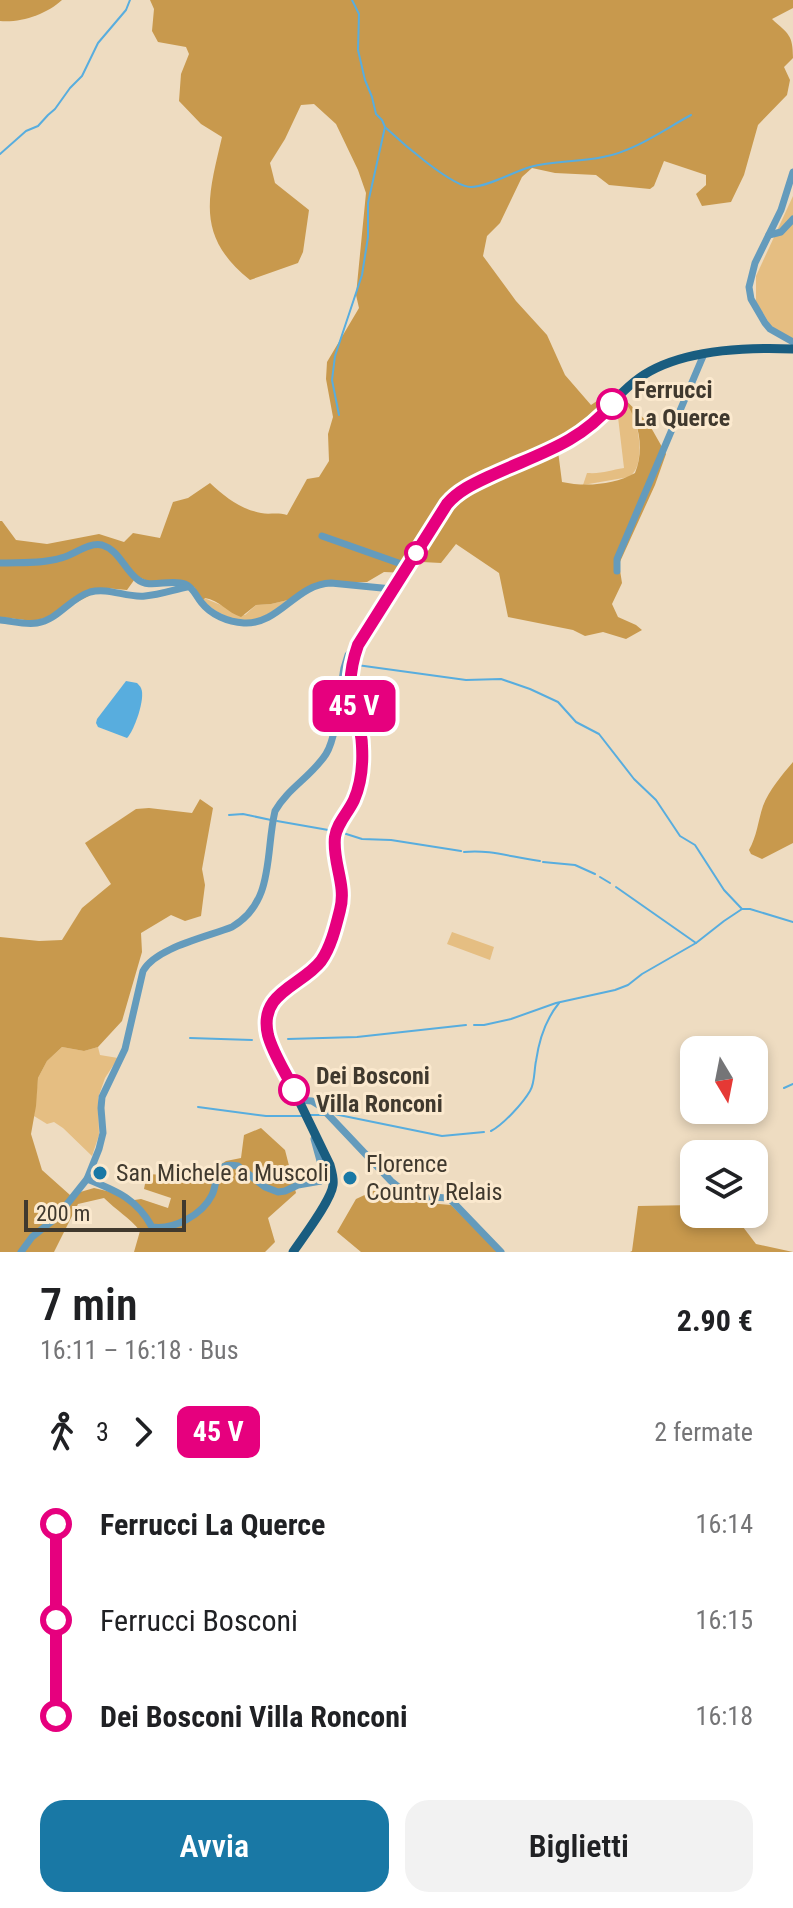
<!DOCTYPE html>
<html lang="it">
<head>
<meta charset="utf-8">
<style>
  body { margin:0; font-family:"Roboto Condensed",sans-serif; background:#f2f2f2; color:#202124; height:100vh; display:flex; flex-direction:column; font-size:30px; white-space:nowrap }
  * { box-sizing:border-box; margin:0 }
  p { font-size:26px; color:#757577 }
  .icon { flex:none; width:44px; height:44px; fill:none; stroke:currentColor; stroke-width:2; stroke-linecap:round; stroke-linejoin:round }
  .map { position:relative; height:1252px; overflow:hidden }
  .panel { display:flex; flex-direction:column; background:#fff; flex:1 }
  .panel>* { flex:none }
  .badge { padding:0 16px; border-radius:12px; font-size:28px; line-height:52px }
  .needle { width:52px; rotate:170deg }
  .controls { position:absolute; left:680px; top:1036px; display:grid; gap:16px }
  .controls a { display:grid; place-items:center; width:88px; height:88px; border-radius:16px; background:#fff; box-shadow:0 4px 12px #0003; font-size:40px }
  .scale { position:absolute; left:24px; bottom:20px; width:162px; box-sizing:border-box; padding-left:8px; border:4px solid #40392e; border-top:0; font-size:22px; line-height:28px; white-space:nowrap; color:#40392e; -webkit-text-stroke:6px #fbe9ce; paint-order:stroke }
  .map>.badge { position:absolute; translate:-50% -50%; box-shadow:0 0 0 4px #fff }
  .legs { display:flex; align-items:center; gap:12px; height:88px; padding:0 40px; font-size:26px }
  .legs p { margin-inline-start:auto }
  .summary { display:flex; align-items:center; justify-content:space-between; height:136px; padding:0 40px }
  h1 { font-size:44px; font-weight:600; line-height:60px }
  .action { display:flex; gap:16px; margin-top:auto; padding:16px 40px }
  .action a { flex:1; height:92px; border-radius:24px; background:#1978a5; color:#fff; font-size:32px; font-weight:600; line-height:92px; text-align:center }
  .action a+a { background:#f2f2f2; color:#202124 }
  ul { padding:0 40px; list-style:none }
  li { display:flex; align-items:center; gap:28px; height:96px; font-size:30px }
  li i { display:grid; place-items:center; width:12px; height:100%; margin:0 10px; background:currentColor }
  li i::after { content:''; width:20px; height:20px; margin:-10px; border:6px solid; border-radius:50%; background:#fff }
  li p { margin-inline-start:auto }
  li:first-child i { background:linear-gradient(#0000 50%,currentColor 0) }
  li:last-child i { background:linear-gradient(currentColor 50%,#0000 0) }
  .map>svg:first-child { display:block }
  .green { fill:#e5be82 }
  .forest { fill:#c8994d; fill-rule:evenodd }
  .water { fill:#58adde }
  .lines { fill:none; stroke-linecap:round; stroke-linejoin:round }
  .stream { stroke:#58adde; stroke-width:2 }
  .minor { stroke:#649bbc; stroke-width:7 }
  .major { stroke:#195d80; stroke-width:9 }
  .line-1-casing { stroke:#fff; stroke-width:18 }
  .line-1 { stroke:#e6007e; stroke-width:12 }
  .stop-1-dot { fill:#fff; stroke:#e6007e; stroke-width:4 }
  .poi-dot { fill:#1978a5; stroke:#fbe9ce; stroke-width:3 }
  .labels { text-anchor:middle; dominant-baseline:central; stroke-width:6; stroke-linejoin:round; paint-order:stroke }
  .stop-label { font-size:24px; font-weight:bold; fill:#40392e; stroke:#fbe9ce; text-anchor:start }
  .poi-label { font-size:24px; fill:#40392e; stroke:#fbe9ce; text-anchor:start }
</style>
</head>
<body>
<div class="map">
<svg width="793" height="1252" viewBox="0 0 793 1252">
  <rect width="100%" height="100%" fill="#eedcc1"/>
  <g class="green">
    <path d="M793,196V340L771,326L756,302V276Z"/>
    <path d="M623,399C626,402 629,405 631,409C639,425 646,467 629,477L583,485L587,473C603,474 610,470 624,468L618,417L614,410Z"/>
    <path d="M204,598L245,615L256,605L271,604L288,600C277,608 267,616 255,620C237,624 215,613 203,600Z"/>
    <path d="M452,932L494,947L490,960L447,944Z"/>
    <path d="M62,1047L84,1051L98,1047L100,1055L118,1058L105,1078L98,1098L99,1135L92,1156L63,1128L54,1122L47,1124L34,1116L38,1078L47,1061Z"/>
  </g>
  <g class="forest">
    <path d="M0,0H62C47,14 21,23 0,21Z"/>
    <path d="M150,0H793V8L772,19C788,34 793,34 793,58L784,67L790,80L787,95L758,125L744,175L731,202L702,206L696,194L706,185V175L664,161L654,186L650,189L609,185L596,175L555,173L532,168L522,177L500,223L487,236L483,256L516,301L547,335L565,375L591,405L615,389L649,424L666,454L655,485L619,564L622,583L612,604L618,617L636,625L642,630L626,639L603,632L585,636L573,630L508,617L499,573L456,544L441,563L422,562L408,573L384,572L367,582L322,583L288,600L271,604L256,605L241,617C228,613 219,600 205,598L203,600L194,587L147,581L137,576L127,590L105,588L45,618L33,621L0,617V521H2L16,540L47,544L99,534L124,542L133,533L160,538L173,502L188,498L210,483C225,497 240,509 261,513C269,515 277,512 287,515L307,479L319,477L329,461L328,434L333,417L326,379L327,362L359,308L356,295L366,193L358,170L336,124L314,104L301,105L285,139L270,163L275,183L309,210L303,252L298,263L250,280C195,236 208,197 222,137L201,124L179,101L181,74L189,54L186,47L158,42L152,31L154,9ZM623,399C639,419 645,449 635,473C614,485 585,487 562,482L558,451L597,427Z"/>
    <path d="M793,762V843L762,859L751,854L749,850C757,836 758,821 763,806C769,790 782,775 793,762Z"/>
    <path d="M200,799L213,808L202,869L205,885L201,916L185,921L171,915L141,933L142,952L122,1021L98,1047L84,1051L62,1047L47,1061L38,1078L36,1106L31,1134L42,1170L70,1195L94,1188L111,1192L128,1201L141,1199L168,1208L171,1198L144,1189L147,1174L165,1175L168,1167L199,1179L226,1161L241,1158L244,1135L261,1128L285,1150L296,1193L268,1218L275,1242L265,1252H134L140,1231C130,1218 116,1210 104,1198L78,1204L54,1252H0V937L39,941L62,940L82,908L111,884L85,843L136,809L149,808L192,813Z"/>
    <path d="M384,1186L427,1203L451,1205L498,1252H361L337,1232L356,1199Z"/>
    <path d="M694,1205V1214H739L740,1223L756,1244L793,1252H630L632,1251L638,1206Z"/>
  </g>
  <path class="water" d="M126,681L137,683C138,684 140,686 141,688C146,698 134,731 127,738L98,727L96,723L97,719Z"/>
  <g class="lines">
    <g class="stream">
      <path d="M386,128C401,142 452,187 471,187C487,187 513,172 530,167C554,161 579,162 603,157C633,152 665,129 691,115"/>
      <path d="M0,154L26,131L38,126L48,115L55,109L70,88L82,76L98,43L126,10L130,0"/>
      <path d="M339,415L332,380L335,356L362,275L368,237V203L385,127L382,120L376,114L372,97L365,80L358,50L359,14L352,0"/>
      <path d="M357,665L466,680L501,679L530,689L558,702L576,722L599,734L634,779L656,800L680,836L695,845L724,890L742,909"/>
      <path d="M229,815L243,814L271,820"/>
      <path d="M277,821L334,831"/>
      <path d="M340,832L362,839L391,840L461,851"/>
      <path d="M464,852C490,849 514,858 540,861"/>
      <path d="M543,862L575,865L595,874"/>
      <path d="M600,877L610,883"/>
      <path d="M616,887L696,943"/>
      <path d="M474,1025H484L511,1019L556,1003L615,990L628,985L642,974L696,943L724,921L742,909H750L793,922"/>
      <path d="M190,1038L252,1040"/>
      <path d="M288,1039L357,1037L466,1025"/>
      <path d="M784,1088L793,1084"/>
      <path d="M198,1107L266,1116H304"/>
      <path d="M334,1114L442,1136L484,1132"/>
      <path d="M310,1115H324"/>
      <path d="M491,1131C503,1125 523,1103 530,1091C535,1083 534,1070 536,1061C539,1040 546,1019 559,1003"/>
    </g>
    <g class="minor">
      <path d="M793,172L781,210L755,263L749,287L751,299L765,323L770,329L793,342"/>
      <path d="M769,235L781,232L793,219"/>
      <path d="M322,536L407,566"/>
      <path d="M0,563C20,562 42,564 61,558C74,555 88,542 102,545C119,550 124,569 137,579C150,590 169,578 185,584C193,587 196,596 201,602C211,615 228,622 244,623C279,625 296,584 331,583L392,589"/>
      <path d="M617,571V559L704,354"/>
      <path d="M0,620C12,621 25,625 37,623C58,620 70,598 90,592C109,587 126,598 145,596C159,595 173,590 187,587"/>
      <path d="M299,1100L312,1101L320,1106L391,1181C402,1191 414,1197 429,1198C438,1198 442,1196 450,1199L501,1252"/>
      <path d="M87,1179C116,1191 136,1198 152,1227C174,1230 202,1215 212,1195C219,1181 212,1161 238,1166L265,1187L278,1192L285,1191L298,1185L321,1181L322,1168L314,1139"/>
      <path d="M21,1252L32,1237L56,1218L87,1179L99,1149L103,1133L101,1108L102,1097L125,1049L143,971C155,948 207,937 232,927C275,902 265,853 275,811C287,789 312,776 326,754C337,737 340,690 344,668L348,655L357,646"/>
    </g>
    <path class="major" d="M293,1252C303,1237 331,1201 333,1185C334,1178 332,1172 330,1165L271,1043C253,994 296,990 319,963C330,950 334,929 339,913C348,884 330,860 336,835C338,822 347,814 353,803C361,787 362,767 362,750C363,733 356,718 353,702C349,686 350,670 355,654C361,635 374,618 384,601C405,569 426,537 447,504C471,475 531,460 565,443C595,427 609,402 634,382C673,350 744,347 793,349"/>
  </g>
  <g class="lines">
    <defs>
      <path id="line-1" d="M294,1090C286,1073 273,1054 268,1035C258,992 302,986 321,961C331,947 336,926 340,910C347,885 332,862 335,837C337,823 348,813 354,800C361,784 363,763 362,746C362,730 355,714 352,699C348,680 352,662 358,645L447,504C458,491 473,484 488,477C534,455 578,445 612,404"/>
    </defs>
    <use href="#line-1" class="line-1-casing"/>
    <use href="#line-1" class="line-1"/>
  </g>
  <g class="stop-1-dot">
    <circle cx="612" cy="404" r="14"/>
    <circle cx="416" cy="553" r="10"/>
    <circle cx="294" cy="1090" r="14"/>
  </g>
  <g class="poi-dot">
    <circle cx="100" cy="1173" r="8"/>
    <circle cx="350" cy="1178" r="8"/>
  </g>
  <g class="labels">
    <g class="stop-label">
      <text x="634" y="390">Ferrucci<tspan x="634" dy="28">La Querce</tspan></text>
      <text x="316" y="1076">Dei Bosconi<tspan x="316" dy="28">Villa Ronconi</tspan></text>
    </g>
    <g class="poi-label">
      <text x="366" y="1164">Florence<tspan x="366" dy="28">Country Relais</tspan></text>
      <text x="116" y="1173">San Michele a Muscoli</text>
    </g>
  </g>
</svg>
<div class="controls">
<a><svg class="needle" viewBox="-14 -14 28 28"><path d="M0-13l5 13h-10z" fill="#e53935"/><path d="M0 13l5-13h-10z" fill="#757577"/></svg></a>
<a><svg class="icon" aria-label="layers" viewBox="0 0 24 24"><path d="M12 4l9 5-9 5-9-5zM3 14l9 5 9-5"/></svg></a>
</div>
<div class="scale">200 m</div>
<b class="badge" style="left:354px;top:706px;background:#e6007e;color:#fff">45 V</b>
</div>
<section class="panel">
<div class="summary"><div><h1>7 min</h1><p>16:11 – 16:18 · Bus</p></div><b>2.90 €</b></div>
<div class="legs"><svg class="icon" aria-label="walk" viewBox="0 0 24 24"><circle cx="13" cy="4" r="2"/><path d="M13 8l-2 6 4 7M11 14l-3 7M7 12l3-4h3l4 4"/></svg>3<svg class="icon" aria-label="forward" viewBox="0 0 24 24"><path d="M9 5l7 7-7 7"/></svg><b class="badge" style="background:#e6007e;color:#fff">45 V</b><p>2 fermate</p></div>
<ul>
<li><i style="color:#e6007e"></i><b>Ferrucci La Querce</b><p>16:14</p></li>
<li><i style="color:#e6007e"></i><span>Ferrucci Bosconi</span><p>16:15</p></li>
<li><i style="color:#e6007e"></i><b>Dei Bosconi Villa Ronconi</b><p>16:18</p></li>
</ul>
<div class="action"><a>Avvia</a><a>Biglietti</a></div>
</section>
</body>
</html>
